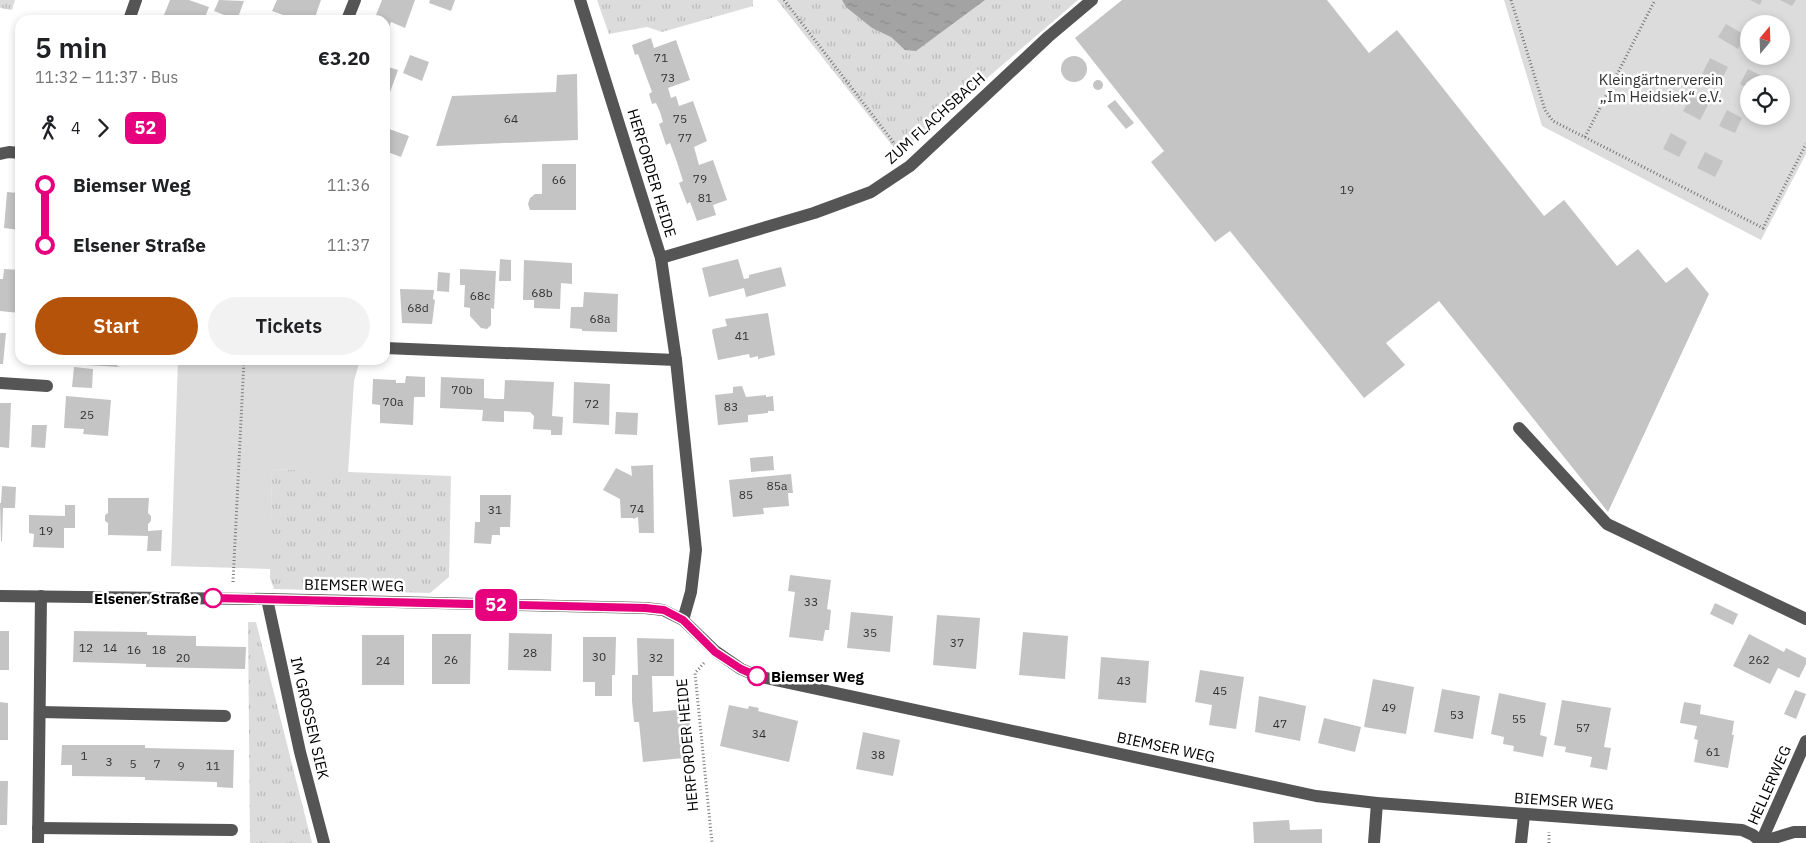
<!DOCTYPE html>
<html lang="en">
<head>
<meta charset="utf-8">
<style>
  body { margin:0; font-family:"IBM Plex Sans",sans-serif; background:#f2f2f2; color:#202124; height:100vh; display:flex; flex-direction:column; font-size:19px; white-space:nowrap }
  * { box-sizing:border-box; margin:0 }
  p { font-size:16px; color:#757577 }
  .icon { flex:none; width:28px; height:28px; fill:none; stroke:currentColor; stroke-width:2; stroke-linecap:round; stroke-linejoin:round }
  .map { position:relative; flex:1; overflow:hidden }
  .side { position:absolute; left:15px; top:15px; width:375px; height:350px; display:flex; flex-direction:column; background:#fff; border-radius:15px; box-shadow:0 2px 8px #0003 }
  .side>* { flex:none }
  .badge { padding:0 10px; border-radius:8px; font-size:18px; line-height:32px }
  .needle { width:32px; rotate:19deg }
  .tools { position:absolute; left:1740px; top:15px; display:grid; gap:10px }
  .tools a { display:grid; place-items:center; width:50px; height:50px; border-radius:50%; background:#fff; box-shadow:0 2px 8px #0003; font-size:25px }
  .map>.badge { position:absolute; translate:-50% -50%; box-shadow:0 0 0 2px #fff }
  .legs { display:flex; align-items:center; gap:8px; height:55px; padding:0 20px; font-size:16px }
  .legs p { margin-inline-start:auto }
  .summary { display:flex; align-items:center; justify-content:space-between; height:85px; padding:0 20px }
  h1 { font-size:28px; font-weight:600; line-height:38px }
  .action { display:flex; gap:10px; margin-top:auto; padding:10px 20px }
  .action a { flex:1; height:58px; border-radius:30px; background:#b45309; color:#fff; font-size:20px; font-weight:600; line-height:58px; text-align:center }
  .action a+a { background:#f2f2f2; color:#202124 }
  ul { padding:0 20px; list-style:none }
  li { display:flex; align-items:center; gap:18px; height:60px; font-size:19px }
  li i { display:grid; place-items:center; width:8px; height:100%; margin:0 6px; background:currentColor }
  li i::after { content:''; width:12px; height:12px; margin:-6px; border:4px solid; border-radius:50%; background:#fff }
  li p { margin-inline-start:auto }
  li:first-child i { background:linear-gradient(#0000 50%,currentColor 0) }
  li:last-child i { background:linear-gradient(currentColor 50%,#0000 0) }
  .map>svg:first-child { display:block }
  .grass { fill:url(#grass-tufts) }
  .green { fill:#dcdcdc; fill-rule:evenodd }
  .water { fill:url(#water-ripples) }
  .building { fill:#c4c4c4 }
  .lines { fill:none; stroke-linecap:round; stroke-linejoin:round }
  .path { stroke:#777; stroke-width:3; stroke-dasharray:1 2.5; stroke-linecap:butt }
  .minor { stroke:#555; stroke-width:12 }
  .line-1-casing { stroke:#fff; stroke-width:11 }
  .line-1 { stroke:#e6007e; stroke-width:8 }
  .stop-1-dot { fill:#fff; stroke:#e6007e; stroke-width:2.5 }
  .labels { text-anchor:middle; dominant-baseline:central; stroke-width:5; stroke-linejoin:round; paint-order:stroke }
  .number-label { font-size:12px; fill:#313131 }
  .park-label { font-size:15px; fill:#333; stroke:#fff }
  .street-label { font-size:15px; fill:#000; stroke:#fff }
  .stop-label { font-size:15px; font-weight:bold; fill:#000; stroke:#fff; text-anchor:end }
</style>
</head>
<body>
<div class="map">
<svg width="1806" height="843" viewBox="0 0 1806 843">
  <defs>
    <pattern id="grass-tufts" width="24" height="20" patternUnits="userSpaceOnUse" patternTransform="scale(1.25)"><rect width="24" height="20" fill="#dcdcdc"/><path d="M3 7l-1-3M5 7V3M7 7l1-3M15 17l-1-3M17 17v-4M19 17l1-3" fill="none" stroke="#bbb"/></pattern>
    <pattern id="water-ripples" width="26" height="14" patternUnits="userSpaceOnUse" patternTransform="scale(1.25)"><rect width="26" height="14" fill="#a3a3a3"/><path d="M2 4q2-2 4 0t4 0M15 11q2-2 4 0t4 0" fill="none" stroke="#8b8b8b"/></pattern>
  </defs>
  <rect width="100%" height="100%" fill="#fff"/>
  <g class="grass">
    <path d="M0,0H15L12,10L0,8Z"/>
    <path d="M597,0H753V6L662,32L647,27L609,34Z"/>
    <path d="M777,0H1078L899,154Z"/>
    <path d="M272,469L451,476L449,577L430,593L274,589L270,578Z"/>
    <path d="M248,622H256L312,843H250Z"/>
  </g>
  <g class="green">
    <path d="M1504,0H1806V154L1761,240L1542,126ZM1749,24H1781V56H1749ZM1749,84H1781V116H1749Z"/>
    <path d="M178,360H360L354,381L348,473L272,469L271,569L171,566Z"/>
  </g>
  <path class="water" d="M842,0H985L916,51L905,50L891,37L872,28L846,7Z"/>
  <g class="building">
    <path d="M170,0H189L209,7L204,20H162Z"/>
    <path d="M219,0L244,1L237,20L214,11Z"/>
    <path d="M277,0H321L314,20H297L272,11Z"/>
    <path d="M382,0H415L405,28L391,22L389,27L385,25V20H374Z"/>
    <path d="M430,0H455L451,11L429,3Z"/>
    <path d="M1122,0H1327L1369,53L1397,30L1544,216L1564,200L1617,266L1638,249L1666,283L1687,267L1709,294L1608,512L1439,301L1386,343L1405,365L1364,398L1230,231L1215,242L1151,162L1164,151L1075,38Z"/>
    <path d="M1750,0H1762L1760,5Z"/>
    <path d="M1780,0H1796L1792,6Z"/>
    <path d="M75,16L85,20H73Z"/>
    <path d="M1726,24L1743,34L1741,38L1743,39L1738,49L1718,37Z"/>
    <path d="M1781,34L1786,37L1781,46Z"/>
    <path d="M651,38L654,48L676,40L690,80L668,88L671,98L676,96L679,106L693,101L707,141L694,147L699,165L713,160L727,200L713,205L716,215L697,221L690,202L687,204L679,183L683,181L677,162L670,143L666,145L659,124L663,122L660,112L656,103L652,104L649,94L652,92L638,54L635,55L632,45Z"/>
    <path d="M410,55L429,62L422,81L403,73Z"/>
    <circle cx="1074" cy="69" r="13"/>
    <path d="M1710,58L1728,67L1721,81L1702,74Z"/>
    <path d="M385,66L398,70L385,106Z"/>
    <path d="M1748,69L1764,77L1760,84H1749V89L1740,84Z"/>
    <path d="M577,74L578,140L436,146L452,96L556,92L557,75Z"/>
    <circle cx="1098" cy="85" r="5"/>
    <path d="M1691,96L1708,105L1700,120L1683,111Z"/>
    <path d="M1115,100L1134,123L1126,129L1107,106Z"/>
    <path d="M1727,110L1742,118L1735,133L1719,126Z"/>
    <path d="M389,129L409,136L401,157L385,151V140Z"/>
    <path d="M1671,133L1687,142L1679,157L1663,149Z"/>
    <path d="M1705,152L1723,161L1715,177L1697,168Z"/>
    <path d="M542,164H576V210H530L528,204L530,198L535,194H542Z"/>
    <path d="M7,192L18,193V199H20V230L4,228Z"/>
    <path d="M500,259L511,260V281H499Z"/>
    <path d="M738,259L744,279L749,278V275L781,267L786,286L746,297L744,288L709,297L702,268Z"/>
    <path d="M524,260L572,263V284L561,283L560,309L534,308V300H523Z"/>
    <path d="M4,269L20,270V313L0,311V279H3Z"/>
    <path d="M460,269L496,271L494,309L491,308V325L487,329L481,328L470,316V308L464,307L465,285H460Z"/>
    <path d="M438,272L450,273L449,292L437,291Z"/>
    <path d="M400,289L434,290L433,299L435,300L432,324L402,323Z"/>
    <path d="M584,292L618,294L617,332L582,331V329L570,328L571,307H583Z"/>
    <path d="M768,313L775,355L758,359V356L750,358L749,354L718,360L712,331L713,329L727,326L725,319Z"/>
    <path d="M0,333H6L3,364H0Z"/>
    <path d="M86,360H118L117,366L121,367L86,365Z"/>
    <path d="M74,367L93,369L92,388L72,387Z"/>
    <path d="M406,376L425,377V397H414L413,425L380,423V405L372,404L373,379L396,380V383H405Z"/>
    <path d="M441,377L484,379V398L494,399H504L505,380L554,382L552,416L563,417L562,435H551V430L533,429L534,416L530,412L504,411V422L482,421L483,410L440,408Z"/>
    <path d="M574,382L610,384L609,425L573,423Z"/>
    <path d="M742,386L746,397L766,395V397L773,396L774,411H768V413L748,415V422L718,425L715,395L733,393V387Z"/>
    <path d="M66,396L111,400L108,436L83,434L84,429L64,428Z"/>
    <path d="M0,403H11L9,448L0,447Z"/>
    <path d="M616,412L638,413L637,435L615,434Z"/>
    <path d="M32,425H47L45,448L31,447Z"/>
    <path d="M773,456L774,470L751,472L750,458Z"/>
    <path d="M653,465L654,533H639L638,517L633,519V518H621L620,499L603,490L616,468L632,476L631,466Z"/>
    <path d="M791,474L793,493H788L789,506L763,508L764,514L733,517L729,480Z"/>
    <path d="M2,486L16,487L15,508H3L2,541L1,542L0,503H1Z"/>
    <path d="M480,495H511L510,527H500V535H492L491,544L474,543L475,522H480Z"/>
    <path d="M108,498H149L148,513L151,516V521L148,524V531L162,530L161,551H147L148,536L108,535V523L105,521V515L108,513Z"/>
    <path d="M65,505H75V528H64V548L33,547L34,534L29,533V515L65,516Z"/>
    <path d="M790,575L831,580L827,609L831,610L829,630H825L823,641L789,637L795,592L788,591Z"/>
    <path d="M1715,603L1738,614L1733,625L1710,614Z"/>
    <path d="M851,612L893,616L890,652L847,648Z"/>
    <path d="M937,615L980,618L976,669L933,665Z"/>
    <rect x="0" y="631" width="9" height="39"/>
    <path d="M74,631L147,632V635L196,636V646L246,647L245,669L146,667V664L73,662Z"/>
    <path d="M1023,632L1068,636L1065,679L1019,675Z"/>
    <path d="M509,633L552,634L551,671L508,670Z"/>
    <path d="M432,634H471L470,684H432Z"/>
    <path d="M1749,634L1784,652L1786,648L1806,658V664L1799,678L1778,668L1770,684L1733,666Z"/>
    <rect x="362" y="635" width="42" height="50"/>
    <path d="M583,637H616L615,675H612V696H595V682H583Z"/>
    <path d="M637,638L674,639V676H652L653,712L688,709L694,757L643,762L639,722H634L632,701V675H638Z"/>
    <path d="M1101,657L1149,661L1146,703L1098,699Z"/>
    <path d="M1200,670L1244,677L1236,729L1209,725L1212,705L1195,702Z"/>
    <path d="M1373,679L1414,687L1406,734L1364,727Z"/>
    <path d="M1442,689L1480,696L1473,739L1434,732Z"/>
    <path d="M1795,690L1806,694L1796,719L1784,714Z"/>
    <path d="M1499,693L1546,703L1540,735L1547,737L1543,757L1513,751L1514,746L1503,744L1504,737L1491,734Z"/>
    <path d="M1259,696L1306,706L1300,741L1255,732Z"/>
    <path d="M1562,700L1611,708L1604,747L1611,748L1607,770L1590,767L1592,757L1565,752L1566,747L1554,745Z"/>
    <path d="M0,702L8,703V740H0Z"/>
    <path d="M1684,702L1701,705L1700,714L1734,721L1732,735H1734L1728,768L1694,762L1698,740L1694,739L1697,726L1680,723Z"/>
    <path d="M729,705L748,709L749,706L759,708L758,711L798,721L789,762L720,746Z"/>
    <path d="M1324,718L1361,727L1355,752L1318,743Z"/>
    <path d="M863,732L900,740L893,776L856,769Z"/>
    <path d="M62,745H145V748L234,750L233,788L217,787V782L145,780V777L72,776V765H61Z"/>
    <path d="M0,781H8L7,825H0Z"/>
    <path d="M1289,820L1290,830L1322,829V843H1254L1253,822Z"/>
  </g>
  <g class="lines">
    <g class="path">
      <path d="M784,0L901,152"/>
      <path d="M1511,0L1545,110L1553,121L1763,228L1806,144"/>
      <path d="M1585,137L1655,0"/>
      <path d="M233,582L244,360"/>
      <path d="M704,663L695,673L712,843"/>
      <path d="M1549,843V832"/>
    </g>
    <g class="minor">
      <path d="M580,0L661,258L676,360L696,550L691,592L683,620"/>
      <path d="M129,20L136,0"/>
      <path d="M347,20L355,0"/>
      <path d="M0,154L9,152L20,153"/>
      <path d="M661,258L814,213L871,192L910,166L1048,37L1092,0"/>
      <path d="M385,348L676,360"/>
      <path d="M0,383L47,386"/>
      <path d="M1519,428L1607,524L1806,619"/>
      <path d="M0,596L267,599L645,608L663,610L683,620L715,651L741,669L757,676L1316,796L1377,803L1742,830L1753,835L1762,843"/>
      <path d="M267,599L300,752L324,843"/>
      <path d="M40,712L225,716"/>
      <path d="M38,828L232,830"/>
      <path d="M1761,842L1806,741"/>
      <path d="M1761,842L1794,832H1806"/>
      <path d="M38,843L41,596"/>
      <path d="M1374,843L1377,803"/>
      <path d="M1521,843L1524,815"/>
    </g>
  </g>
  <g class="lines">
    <defs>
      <path id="line-1" d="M213,598L645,608L664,610L683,620L715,652L741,669L757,676"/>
    </defs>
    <use href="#line-1" class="line-1-casing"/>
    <use href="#line-1" class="line-1"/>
  </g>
  <g class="stop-1-dot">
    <circle cx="213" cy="598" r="9"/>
    <circle cx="757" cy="676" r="9"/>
  </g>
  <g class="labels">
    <g class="number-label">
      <text x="661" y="57">71</text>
      <text x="668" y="77">73</text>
      <text x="511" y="118">64</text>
      <text x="680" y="118">75</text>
      <text x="685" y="137">77</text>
      <text x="700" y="178">79</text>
      <text x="559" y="179">66</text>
      <text x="1347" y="189">19</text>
      <text x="705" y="197">81</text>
      <text x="542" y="292">68b</text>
      <text x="480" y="295">68c</text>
      <text x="418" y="307">68d</text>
      <text x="600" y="318">68a</text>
      <text x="742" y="335">41</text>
      <text x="462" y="389">70b</text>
      <text x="393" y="401">70a</text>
      <text x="592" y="403">72</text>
      <text x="731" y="406">83</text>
      <text x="87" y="414">25</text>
      <text x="777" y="485">85a</text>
      <text x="746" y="494">85</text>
      <text x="637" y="508">74</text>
      <text x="495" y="509">31</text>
      <text x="46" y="530">19</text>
      <text x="811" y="601">33</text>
      <text x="870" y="632">35</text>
      <text x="957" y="642">37</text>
      <text x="86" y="647">12</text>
      <text x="110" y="647">14</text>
      <text x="134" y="649">16</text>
      <text x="159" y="649">18</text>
      <text x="530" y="652">28</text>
      <text x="599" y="656">30</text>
      <text x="183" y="657">20</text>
      <text x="656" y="657">32</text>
      <text x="451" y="659">26</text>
      <text x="1759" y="659">262</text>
      <text x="383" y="660">24</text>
      <text x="1124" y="680">43</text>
      <text x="1220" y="690">45</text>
      <text x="1389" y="707">49</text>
      <text x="1457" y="714">53</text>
      <text x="1519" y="718">55</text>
      <text x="1280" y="723">47</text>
      <text x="1583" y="727">57</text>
      <text x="759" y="733">34</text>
      <text x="1713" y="751">61</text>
      <text x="878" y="754">38</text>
      <text x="84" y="755">1</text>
      <text x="109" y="761">3</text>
      <text x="133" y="763">5</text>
      <text x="157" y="763">7</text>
      <text x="181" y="765">9</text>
      <text x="213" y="765">11</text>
    </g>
    <g class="park-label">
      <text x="1661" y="79">Kleingärtnerverein<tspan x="1661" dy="17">„Im Heidsiek“ e.V.</tspan></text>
    </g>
    <g class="street-label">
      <text transform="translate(935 118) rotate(-42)">ZUM FLACHSBACH</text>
      <text transform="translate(652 173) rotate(73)">HERFORDER HEIDE</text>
      <text transform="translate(354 585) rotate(1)">BIEMSER WEG</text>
      <text transform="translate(310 718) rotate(77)">IM GROSSEN SIEK</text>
      <text transform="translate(687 745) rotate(-95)">HERFORDER HEIDE</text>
      <text transform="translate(1166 747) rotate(12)">BIEMSER WEG</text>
      <text transform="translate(1769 785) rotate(-66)">HELLERWEG</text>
      <text transform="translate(1564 801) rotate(4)">BIEMSER WEG</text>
    </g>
    <g class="stop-label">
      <text x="199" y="598">Elsener Straße</text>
      <text x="771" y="676" text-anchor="start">Biemser Weg</text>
    </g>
  </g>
</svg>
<div class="tools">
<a><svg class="needle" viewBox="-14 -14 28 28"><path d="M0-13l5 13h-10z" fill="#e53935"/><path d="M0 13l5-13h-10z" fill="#757577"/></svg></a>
<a><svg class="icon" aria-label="locate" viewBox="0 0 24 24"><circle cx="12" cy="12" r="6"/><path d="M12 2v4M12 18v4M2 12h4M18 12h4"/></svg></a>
</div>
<b class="badge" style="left:496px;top:605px;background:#e6007e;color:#fff">52</b>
<section class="side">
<div class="summary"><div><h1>5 min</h1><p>11:32 – 11:37 · Bus</p></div><b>€3.20</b></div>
<div class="legs"><svg class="icon" aria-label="walk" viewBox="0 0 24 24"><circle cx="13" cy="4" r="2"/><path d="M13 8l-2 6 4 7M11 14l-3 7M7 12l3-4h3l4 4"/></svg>4<svg class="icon" aria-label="forward" viewBox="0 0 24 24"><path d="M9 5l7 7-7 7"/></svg><b class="badge" style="background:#e6007e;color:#fff">52</b></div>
<ul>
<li><i style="color:#e6007e"></i><b>Biemser Weg</b><p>11:36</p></li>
<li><i style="color:#e6007e"></i><b>Elsener Straße</b><p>11:37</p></li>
</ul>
<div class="action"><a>Start</a><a>Tickets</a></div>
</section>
</div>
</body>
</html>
